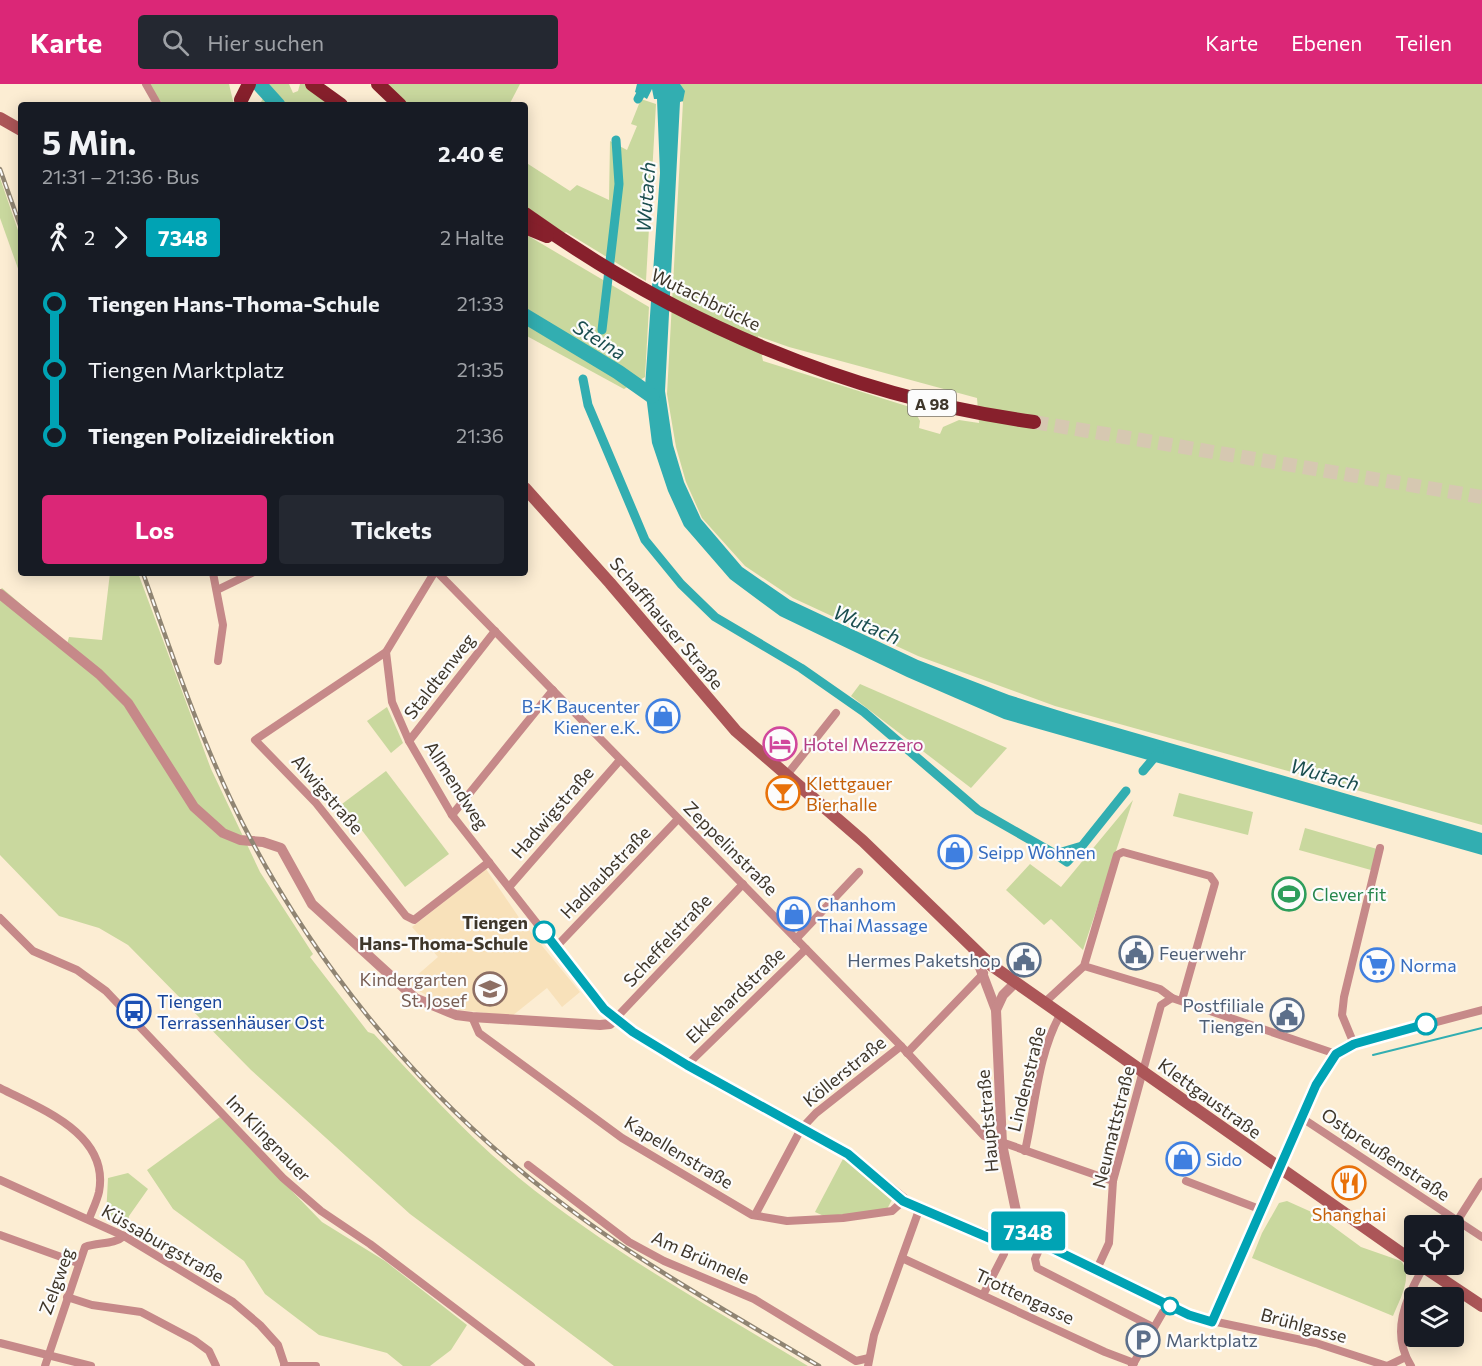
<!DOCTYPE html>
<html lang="de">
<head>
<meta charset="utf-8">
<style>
  body { margin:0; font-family:Commissioner,sans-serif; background:#242831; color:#f1f3f6; height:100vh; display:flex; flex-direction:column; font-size:22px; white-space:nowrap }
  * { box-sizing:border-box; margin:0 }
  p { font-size:20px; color:#9ea1a6 }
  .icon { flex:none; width:33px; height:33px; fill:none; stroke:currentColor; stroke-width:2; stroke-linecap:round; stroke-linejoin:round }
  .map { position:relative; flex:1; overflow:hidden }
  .drawer { position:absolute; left:18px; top:18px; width:510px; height:474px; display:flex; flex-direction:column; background:#171b24; border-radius:6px; box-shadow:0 3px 15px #0003 }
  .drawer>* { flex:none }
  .badge { padding:0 12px; border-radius:4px; font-size:21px; line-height:39px }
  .fabs { position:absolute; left:1404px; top:1131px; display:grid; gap:12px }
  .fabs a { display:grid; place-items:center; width:60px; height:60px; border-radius:6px; background:#171b24; box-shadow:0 3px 15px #0003; font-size:30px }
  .map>.badge { position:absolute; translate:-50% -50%; box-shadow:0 0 0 3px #fff }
  .legs { display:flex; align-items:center; gap:9px; height:66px; padding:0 24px; font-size:20px }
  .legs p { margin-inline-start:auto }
  .summary { display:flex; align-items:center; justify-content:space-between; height:102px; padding:0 24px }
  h1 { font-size:33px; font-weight:700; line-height:45px }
  .button { display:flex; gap:12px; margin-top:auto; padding:12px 24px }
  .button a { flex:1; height:69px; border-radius:6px; background:#db2777; color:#fff; font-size:24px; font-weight:700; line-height:69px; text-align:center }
  .button a+a { background:#242831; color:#f1f3f6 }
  ul { padding:0 24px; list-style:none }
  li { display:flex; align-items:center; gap:21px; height:66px; font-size:22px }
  li i { display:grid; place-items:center; width:9px; height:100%; margin:0 8px; background:currentColor }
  li i::after { content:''; width:15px; height:15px; margin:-8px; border:4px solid; border-radius:50%; background:#171b24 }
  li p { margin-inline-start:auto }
  li:first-child i { background:linear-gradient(#0000 50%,currentColor 0) }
  li:last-child i { background:linear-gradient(currentColor 50%,#0000 0) }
  header { display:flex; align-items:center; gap:36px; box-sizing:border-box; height:84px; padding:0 30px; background:#db2777; color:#fff }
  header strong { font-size:28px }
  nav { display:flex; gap:33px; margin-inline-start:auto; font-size:21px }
  .search { width:420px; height:54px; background:#242831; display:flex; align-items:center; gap:15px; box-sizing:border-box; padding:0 21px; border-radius:6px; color:#9ea1a6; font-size:22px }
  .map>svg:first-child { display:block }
  .built { fill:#f8e1ba }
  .green { fill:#c9d89e; fill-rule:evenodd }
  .water { fill:#32aeb1 }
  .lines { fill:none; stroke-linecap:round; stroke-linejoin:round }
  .stream { stroke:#32aeb1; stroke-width:2 }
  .canal { stroke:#32aeb1; stroke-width:9 }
  .river { stroke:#32aeb1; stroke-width:15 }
  .trunk-tunnel { stroke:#d6c8b1; stroke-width:14; stroke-dasharray:14 7; stroke-linecap:butt }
  .minor { stroke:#c68989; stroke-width:8 }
  .tertiary { stroke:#c68989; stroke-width:10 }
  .secondary { stroke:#ac5658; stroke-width:12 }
  .trunk { stroke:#87202c; stroke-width:14 }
  .rail-casing { stroke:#908573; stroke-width:4.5 }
  .rail { stroke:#fcfcfc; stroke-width:2; stroke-dasharray:7; stroke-linecap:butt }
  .line-1-casing { stroke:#fff; stroke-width:14 }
  .line-1 { stroke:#00a3b4; stroke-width:9 }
  .stop-1-dot { fill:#fff; stroke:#00a3b4; stroke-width:3 }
  .labels { text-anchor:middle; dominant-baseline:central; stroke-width:4.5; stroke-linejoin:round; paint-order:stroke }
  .shield { fill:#fcfcfc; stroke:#777169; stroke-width:1.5 }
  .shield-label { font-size:16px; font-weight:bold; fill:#3e362a }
  .street-label { font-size:18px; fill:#3e362a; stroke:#fcfcfc }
  .shop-label { font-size:18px; fill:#366cbe; stroke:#fcfcfc; text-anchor:start }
  .hotel-label { font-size:18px; fill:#b23c85; stroke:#fcfcfc; text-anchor:start }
  .food-label { font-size:18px; fill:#c56008; stroke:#fcfcfc; text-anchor:start }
  .leisure-label { font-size:18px; fill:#27864d; stroke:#fcfcfc; text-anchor:start }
  .stop-label { font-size:18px; font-weight:bold; fill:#3e362a; stroke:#fcfcfc; text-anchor:end }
  .service-label { font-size:18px; fill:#4e5e75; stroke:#fcfcfc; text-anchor:start }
  .education-label { font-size:18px; fill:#785e54; stroke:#fcfcfc; text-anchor:end }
  .transit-label { font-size:18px; fill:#164399; stroke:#fcfcfc; text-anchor:start }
  .water-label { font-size:20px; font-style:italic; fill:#1b4e4f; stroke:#fcfcfc }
</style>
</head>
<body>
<header>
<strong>Karte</strong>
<div class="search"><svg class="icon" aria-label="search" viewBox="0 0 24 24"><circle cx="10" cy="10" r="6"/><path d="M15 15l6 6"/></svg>Hier suchen</div>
<nav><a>Karte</a><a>Ebenen</a><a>Teilen</a></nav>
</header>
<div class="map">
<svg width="1482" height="1282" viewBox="0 0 1482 1282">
  <rect width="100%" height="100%" fill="#fcedd3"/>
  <path class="built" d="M486,785L520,835L580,908L562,923L547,904L512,932L461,926L433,915L407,900L438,873L412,843Z"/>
  <g class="green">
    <path d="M146,0H229L234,21H164Z"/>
    <path d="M256,0H289L293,9L298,7L300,0H307L331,21H259L264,13L254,4Z"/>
    <path d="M387,0H520L509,21H408Z"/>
    <path d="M654,0H1482V741L1055,622L918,572L793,514L745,482L702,434L686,398L676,363L667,310L683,18ZM758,252L789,263L977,314L979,339L959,336L943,343L940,350L919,344L920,337L913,324L763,277Z"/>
    <path d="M641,15L656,20L646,197L566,148L564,149L525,122V78L570,107L577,101L609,116L610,57L627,66L637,42L631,40Z"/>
    <path d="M0,94L21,155V193L0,134Z"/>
    <path d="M525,150L649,223L645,293L624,305L525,251Z"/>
    <path d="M110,489H138L211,685L260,788L313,870L310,873L368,948L374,950C420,999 466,1051 519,1094C608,1166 710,1223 808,1282H614L410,1130L251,986L128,861L99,844L59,832L0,771V506L2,504L67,560L69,553L102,556Z"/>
    <path d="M860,600L1007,664L971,704L851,612Z"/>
    <path d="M387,623L403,659L391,669L367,637Z"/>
    <path d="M386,687L449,770L405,803L342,720Z"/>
    <path d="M1179,709L1253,728L1248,751L1173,732Z"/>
    <path d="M1133,716L1083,866L1051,835L1044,841L1006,806L1030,780L1061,803Z"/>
    <path d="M1305,744L1377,765L1371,786L1299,766Z"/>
    <path d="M220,1033L322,1138L385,1177L467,1241L451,1266L430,1282H403L387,1269L319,1251L265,1210L244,1177L173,1125L147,1086Z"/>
    <path d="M844,1073L892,1116L887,1125L826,1133L815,1128Z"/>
    <path d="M128,1089L148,1105L129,1132L127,1143L106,1133L108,1094Z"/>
    <path d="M1287,1117L1316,1130L1361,1163L1401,1177C1414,1192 1399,1217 1393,1232L1252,1174L1262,1149L1279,1119Z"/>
  </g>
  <path class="water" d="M637,0H680L685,7L683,17L680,18L665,307L673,361L684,398L701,435L742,483L790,516L918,576L1009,611L1073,631L1482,749V771L1004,635L907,593L780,532L730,495L684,442L668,407L652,359L645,303L660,89L657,15H654L652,5L647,15L635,8Z"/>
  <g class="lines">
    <path class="stream" d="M1373,971L1482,944"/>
    <g class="canal">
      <path d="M638,15L646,0"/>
      <path d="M602,246L619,100L616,56"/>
      <path d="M583,295L588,321L645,456L681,500L715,533L801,584L864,628L978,726L1055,770L1082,762L1126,707"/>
      <path d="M1143,687L1159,668"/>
      <path d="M1055,770L1067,778L1082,762"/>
    </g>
    <g class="river">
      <path d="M259,0L278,21"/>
      <path d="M525,232L618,288L652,312"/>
    </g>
    <path class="trunk-tunnel" d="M1034,338L1482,413"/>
    <g class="minor">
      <path d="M146,0L158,21"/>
      <path d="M213,489L223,541L218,577"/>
      <path d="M434,489L386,568L392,618L409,657L452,731L604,925L615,935L743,800"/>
      <path d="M438,489L901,962L984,1052L1113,1097"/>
      <path d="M217,506L252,489"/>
      <path d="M386,568L255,656L316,719L406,832L414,836L489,778"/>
      <path d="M409,657L495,547"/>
      <path d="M786,692L836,629"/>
      <path d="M452,731L553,606"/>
      <path d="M509,803L620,676"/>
      <path d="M0,834L33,867L77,886L106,907L283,1094L321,1127L370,1160L531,1282"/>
      <path d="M796,855L859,788"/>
      <path d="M555,864L678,735"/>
      <path d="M1084,882L1160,905L1172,914L1336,970"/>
      <path d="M1044,919L1084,882L1117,771L1123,768L1210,792L1215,799L1182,916"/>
      <path d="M472,933L479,949L622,1054L752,1131L787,1137L843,1134L892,1127L903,1117"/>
      <path d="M1354,960L1342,931L1344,913L1380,764"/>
      <path d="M907,969L984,889"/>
      <path d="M687,981L806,865"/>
      <path d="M0,1004C41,1025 110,1050 99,1108C97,1117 92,1127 89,1135"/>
      <path d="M1302,1034L1482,1153"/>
      <path d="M1025,1067C1035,1023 1038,970 1060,931"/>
      <path d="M528,1081L629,1158L664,1177L754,1215L856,1277L869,1274"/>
      <path d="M1280,1085L1316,1001L1336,970L1354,960L1482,926"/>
      <path d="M0,1096L124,1152L233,1218L260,1241L278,1261L285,1282"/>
      <path d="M1186,1097L1262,1126"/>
      <path d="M755,1131L801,1045L816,1029L901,962"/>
      <path d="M1454,1142L1482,1098"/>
      <path d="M0,1151L78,1179"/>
      <path d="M1042,1159L1035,1175L1037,1184L1153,1243"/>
      <path d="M902,1174L1105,1268L1134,1279"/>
      <path d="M1097,1185L1109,1159L1113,1097L1161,921L1172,914"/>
      <path d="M983,1211L1004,1170L1006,1158"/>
      <path d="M67,1213L92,1221L141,1228L194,1256L209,1267L216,1282"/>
      <path d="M1212,1237L1316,1259L1387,1282L1406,1273"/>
      <path d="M0,1259L91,1282"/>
      <path d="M45,1282L85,1163C98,1158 114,1161 124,1152"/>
      <path d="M284,1282H316"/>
      <path d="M868,1282L874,1251L919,1126"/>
      <path d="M1132,1282L1167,1221"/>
      <path d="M1411,1282C1390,1249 1406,1214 1423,1184"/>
    </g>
    <g class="tertiary">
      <path d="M0,510L99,590L128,619L194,723L223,749L240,756L263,758L281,764L312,820L415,914L456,931L472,933L600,941L610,940L615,935L687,981L847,1069L914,1123L1006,1158L1015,1154L1024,1143"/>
      <path d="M973,865L996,926"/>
      <path d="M1015,899L1003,911L996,926L1002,1060L1017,1132L1042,1159L1189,1231L1212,1237L1280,1085"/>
    </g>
    <g class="secondary">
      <path d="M0,34L21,46"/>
      <path d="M525,404L610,499L736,647L863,757L991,881L1414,1178"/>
      <path d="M1419,1180L1482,1222"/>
    </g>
    <g class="trunk">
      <path d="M312,0L341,21"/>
      <path d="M378,0L400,21"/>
      <path d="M241,16L249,0"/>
      <path d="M525,130C675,238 851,313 1034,338"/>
      <path d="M525,143L547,152"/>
    </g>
    <defs>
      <g id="rail">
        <path d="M0,85L21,144"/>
        <path d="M143,489C170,565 196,642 231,716C305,871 418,1010 555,1114C638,1178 730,1229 819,1282"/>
      </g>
    </defs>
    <use href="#rail" class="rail-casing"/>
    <use href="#rail" class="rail"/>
  </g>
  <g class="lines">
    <defs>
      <path id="line-1" d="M544,848L604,925L633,948L687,981L848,1070L903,1117L994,1156C1010,1159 1015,1154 1024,1143L1041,1159L1189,1231L1212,1238L1316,1001L1336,970L1354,960L1426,940"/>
    </defs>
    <use href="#line-1" class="line-1-casing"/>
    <use href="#line-1" class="line-1"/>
  </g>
  <defs>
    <symbol id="shop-ring" viewBox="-11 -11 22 22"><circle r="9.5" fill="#fcfcfc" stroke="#3f7fe0" stroke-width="1.5"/><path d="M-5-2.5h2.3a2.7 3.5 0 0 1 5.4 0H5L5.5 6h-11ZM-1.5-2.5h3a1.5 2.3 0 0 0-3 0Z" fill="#3f7fe0"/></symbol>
    <symbol id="hotel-ring" viewBox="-11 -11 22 22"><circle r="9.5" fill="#fcfcfc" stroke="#d1479c" stroke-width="1.5"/><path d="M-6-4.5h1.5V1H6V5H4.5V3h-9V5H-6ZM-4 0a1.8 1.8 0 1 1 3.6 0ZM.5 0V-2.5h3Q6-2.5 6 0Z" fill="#d1479c"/></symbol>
    <symbol id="bar-ring" viewBox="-11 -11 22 22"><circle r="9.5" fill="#fcfcfc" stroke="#e8710a" stroke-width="1.5"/><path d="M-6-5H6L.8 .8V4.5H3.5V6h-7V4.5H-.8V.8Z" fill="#e8710a"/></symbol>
    <symbol id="stadium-ring" viewBox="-11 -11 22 22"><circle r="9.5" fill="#fcfcfc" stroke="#2e9e5b" stroke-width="1.5"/><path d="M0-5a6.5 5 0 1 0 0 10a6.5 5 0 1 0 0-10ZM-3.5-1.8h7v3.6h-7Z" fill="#2e9e5b"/></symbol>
    <symbol id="civic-ring" viewBox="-11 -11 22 22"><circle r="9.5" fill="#fcfcfc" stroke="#5c6f8a" stroke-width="1.5"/><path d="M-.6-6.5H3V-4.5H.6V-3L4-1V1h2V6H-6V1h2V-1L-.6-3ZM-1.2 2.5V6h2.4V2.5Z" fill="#5c6f8a"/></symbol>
    <symbol id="supermarket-ring" viewBox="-11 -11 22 22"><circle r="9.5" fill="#fcfcfc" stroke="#3f7fe0" stroke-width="1.5"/><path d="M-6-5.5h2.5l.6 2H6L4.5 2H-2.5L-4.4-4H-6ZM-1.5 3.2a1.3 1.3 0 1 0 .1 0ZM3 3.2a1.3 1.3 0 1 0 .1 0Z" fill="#3f7fe0"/></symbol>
    <symbol id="school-ring" viewBox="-11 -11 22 22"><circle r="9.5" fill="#fcfcfc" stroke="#8d6e63" stroke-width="1.5"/><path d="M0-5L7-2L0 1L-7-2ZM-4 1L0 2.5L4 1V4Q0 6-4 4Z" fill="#8d6e63"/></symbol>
    <symbol id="bus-ring" viewBox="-11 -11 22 22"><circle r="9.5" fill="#fcfcfc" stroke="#1a4fb4" stroke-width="1.5"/><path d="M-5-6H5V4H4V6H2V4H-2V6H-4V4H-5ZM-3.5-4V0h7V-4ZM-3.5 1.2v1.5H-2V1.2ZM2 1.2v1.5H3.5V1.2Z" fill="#1a4fb4"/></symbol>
    <symbol id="restaurant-ring" viewBox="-11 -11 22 22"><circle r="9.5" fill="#fcfcfc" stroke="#e8710a" stroke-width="1.5"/><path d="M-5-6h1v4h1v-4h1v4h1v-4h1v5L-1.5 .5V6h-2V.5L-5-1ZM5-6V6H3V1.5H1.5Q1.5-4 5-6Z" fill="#e8710a"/></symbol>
    <symbol id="parking-ring" viewBox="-11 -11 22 22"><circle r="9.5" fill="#fcfcfc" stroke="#5c6f8a" stroke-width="1.5"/><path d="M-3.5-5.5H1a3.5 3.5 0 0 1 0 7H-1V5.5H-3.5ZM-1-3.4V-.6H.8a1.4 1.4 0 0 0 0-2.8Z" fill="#5c6f8a"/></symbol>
  </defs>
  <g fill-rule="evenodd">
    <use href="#shop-ring" x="644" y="613" width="38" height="38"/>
    <use href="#hotel-ring" x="761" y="641" width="38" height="38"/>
    <use href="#bar-ring" x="764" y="690" width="38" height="38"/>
    <use href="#shop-ring" x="936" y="749" width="38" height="38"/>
    <use href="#stadium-ring" x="1270" y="791" width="38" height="38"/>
    <use href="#shop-ring" x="775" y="811" width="38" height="38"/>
    <use href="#civic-ring" x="1117" y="850" width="38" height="38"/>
    <use href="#civic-ring" x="1005" y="857" width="38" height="38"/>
    <use href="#supermarket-ring" x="1358" y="862" width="38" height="38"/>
    <use href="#school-ring" x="471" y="886" width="38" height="38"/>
    <use href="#bus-ring" x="115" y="908" width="38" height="38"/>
    <use href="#civic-ring" x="1268" y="912" width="38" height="38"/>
    <use href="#shop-ring" x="1164" y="1056" width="38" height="38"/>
    <use href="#restaurant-ring" x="1330" y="1080" width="38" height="38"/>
    <use href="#parking-ring" x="1124" y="1237" width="38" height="38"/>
  </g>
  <g class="stop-1-dot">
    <circle cx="544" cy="848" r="10"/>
    <circle cx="1426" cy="940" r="10"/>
    <circle cx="1170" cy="1222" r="8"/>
  </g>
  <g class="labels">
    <rect class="shield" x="908" y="306" width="48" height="26" rx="4.5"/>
    <g class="shield-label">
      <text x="932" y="319">A 98</text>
    </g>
    <g class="street-label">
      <text transform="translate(706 215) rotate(26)">Wutachbrücke</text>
      <text transform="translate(667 539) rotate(50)">Schaffhauser Straße</text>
      <text transform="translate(439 592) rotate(-52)">Staldtenweg</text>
      <text transform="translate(457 701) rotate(57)">Allmendweg</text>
      <text transform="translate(328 710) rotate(49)">Alwigstraße</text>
      <text transform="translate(552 728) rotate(-49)">Hadwigstraße</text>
      <text transform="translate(731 764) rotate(45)">Zeppelinstraße</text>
      <text transform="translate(605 788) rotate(-46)">Hadlaubstraße</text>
      <text transform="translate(667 856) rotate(-47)">Scheffelstraße</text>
      <text transform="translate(735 911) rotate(-44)">Ekkehardstraße</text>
      <text transform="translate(844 987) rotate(-39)">Köllerstraße</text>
      <text transform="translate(1026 995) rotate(-76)">Lindenstraße</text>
      <text transform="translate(1210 1014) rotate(36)">Klettgaustraße</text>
      <text transform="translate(987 1037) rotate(-95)">Hauptstraße</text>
      <text transform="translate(1113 1043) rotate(-76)">Neumattstraße</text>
      <text transform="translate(269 1054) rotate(46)">Im Klingnauer</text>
      <text transform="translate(679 1068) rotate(31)">Kapellenstraße</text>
      <text transform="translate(1386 1070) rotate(34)">Ostpreußenstraße</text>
      <text transform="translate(163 1159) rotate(30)">Küssaburgstraße</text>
      <text transform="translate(701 1173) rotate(24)">Am Brünnele</text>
      <text transform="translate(56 1197) rotate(-70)">Zelgweg</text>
      <text transform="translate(1025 1212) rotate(25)">Trottengasse</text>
      <text transform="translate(1304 1241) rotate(15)">Brühlgasse</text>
    </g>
    <g class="shop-label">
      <text x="640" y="622" text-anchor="end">B-K Baucenter<tspan x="640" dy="21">Kiener e.K.</tspan></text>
      <text x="978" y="768">Seipp Wohnen</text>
      <text x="817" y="820">Chanhom<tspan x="817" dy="21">Thai Massage</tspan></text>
      <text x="1400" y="881">Norma</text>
      <text x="1206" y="1075">Sido</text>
    </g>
    <g class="hotel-label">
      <text x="803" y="660">Hotel Mezzero</text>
    </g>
    <g class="food-label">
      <text x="806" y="699">Klettgauer<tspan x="806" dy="21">Bierhalle</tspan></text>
      <text x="1349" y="1130" text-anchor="middle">Shanghai</text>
    </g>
    <g class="leisure-label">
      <text x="1312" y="810">Clever fit</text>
    </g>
    <g class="stop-label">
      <text x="528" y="838">Tiengen<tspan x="528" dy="21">Hans-Thoma-Schule</tspan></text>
    </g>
    <g class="service-label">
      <text x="1159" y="869">Feuerwehr</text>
      <text x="1001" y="876" text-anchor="end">Hermes Paketshop</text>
      <text x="1264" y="921" text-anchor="end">Postfiliale<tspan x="1264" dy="21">Tiengen</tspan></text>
      <text x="1166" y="1256">Marktplatz</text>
    </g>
    <g class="education-label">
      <text x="467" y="895">Kindergarten<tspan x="467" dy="21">St. Josef</tspan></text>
    </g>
    <g class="transit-label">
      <text x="157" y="917">Tiengen<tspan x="157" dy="21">Terrassenhäuser Ost</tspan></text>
    </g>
    <g class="water-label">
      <text transform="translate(645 113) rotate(-86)">Wutach</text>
      <text transform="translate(600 255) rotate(32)">Steina</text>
      <text transform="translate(867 540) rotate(23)">Wutach</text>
      <text transform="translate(1325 690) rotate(16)">Wutach</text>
    </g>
  </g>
</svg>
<div class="fabs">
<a><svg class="icon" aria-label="locate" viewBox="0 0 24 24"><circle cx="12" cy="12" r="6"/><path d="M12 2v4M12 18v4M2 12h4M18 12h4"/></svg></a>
<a><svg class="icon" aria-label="layers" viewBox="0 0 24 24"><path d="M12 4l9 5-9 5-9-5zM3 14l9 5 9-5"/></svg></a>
</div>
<b class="badge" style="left:1028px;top:1147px;background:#00a3b4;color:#fff">7348</b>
<section class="drawer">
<div class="summary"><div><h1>5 Min.</h1><p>21:31 – 21:36 · Bus</p></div><b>2.40 €</b></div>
<div class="legs"><svg class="icon" aria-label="walk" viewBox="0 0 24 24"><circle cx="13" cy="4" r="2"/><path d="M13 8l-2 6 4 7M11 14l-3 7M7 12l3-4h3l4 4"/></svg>2<svg class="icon" aria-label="forward" viewBox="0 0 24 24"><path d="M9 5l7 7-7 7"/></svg><b class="badge" style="background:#00a3b4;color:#fff">7348</b><p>2 Halte</p></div>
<ul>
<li><i style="color:#00a3b4"></i><b>Tiengen Hans-Thoma-Schule</b><p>21:33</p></li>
<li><i style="color:#00a3b4"></i><span>Tiengen Marktplatz</span><p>21:35</p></li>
<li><i style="color:#00a3b4"></i><b>Tiengen Polizeidirektion</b><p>21:36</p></li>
</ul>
<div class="button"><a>Los</a><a>Tickets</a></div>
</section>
</div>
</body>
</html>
